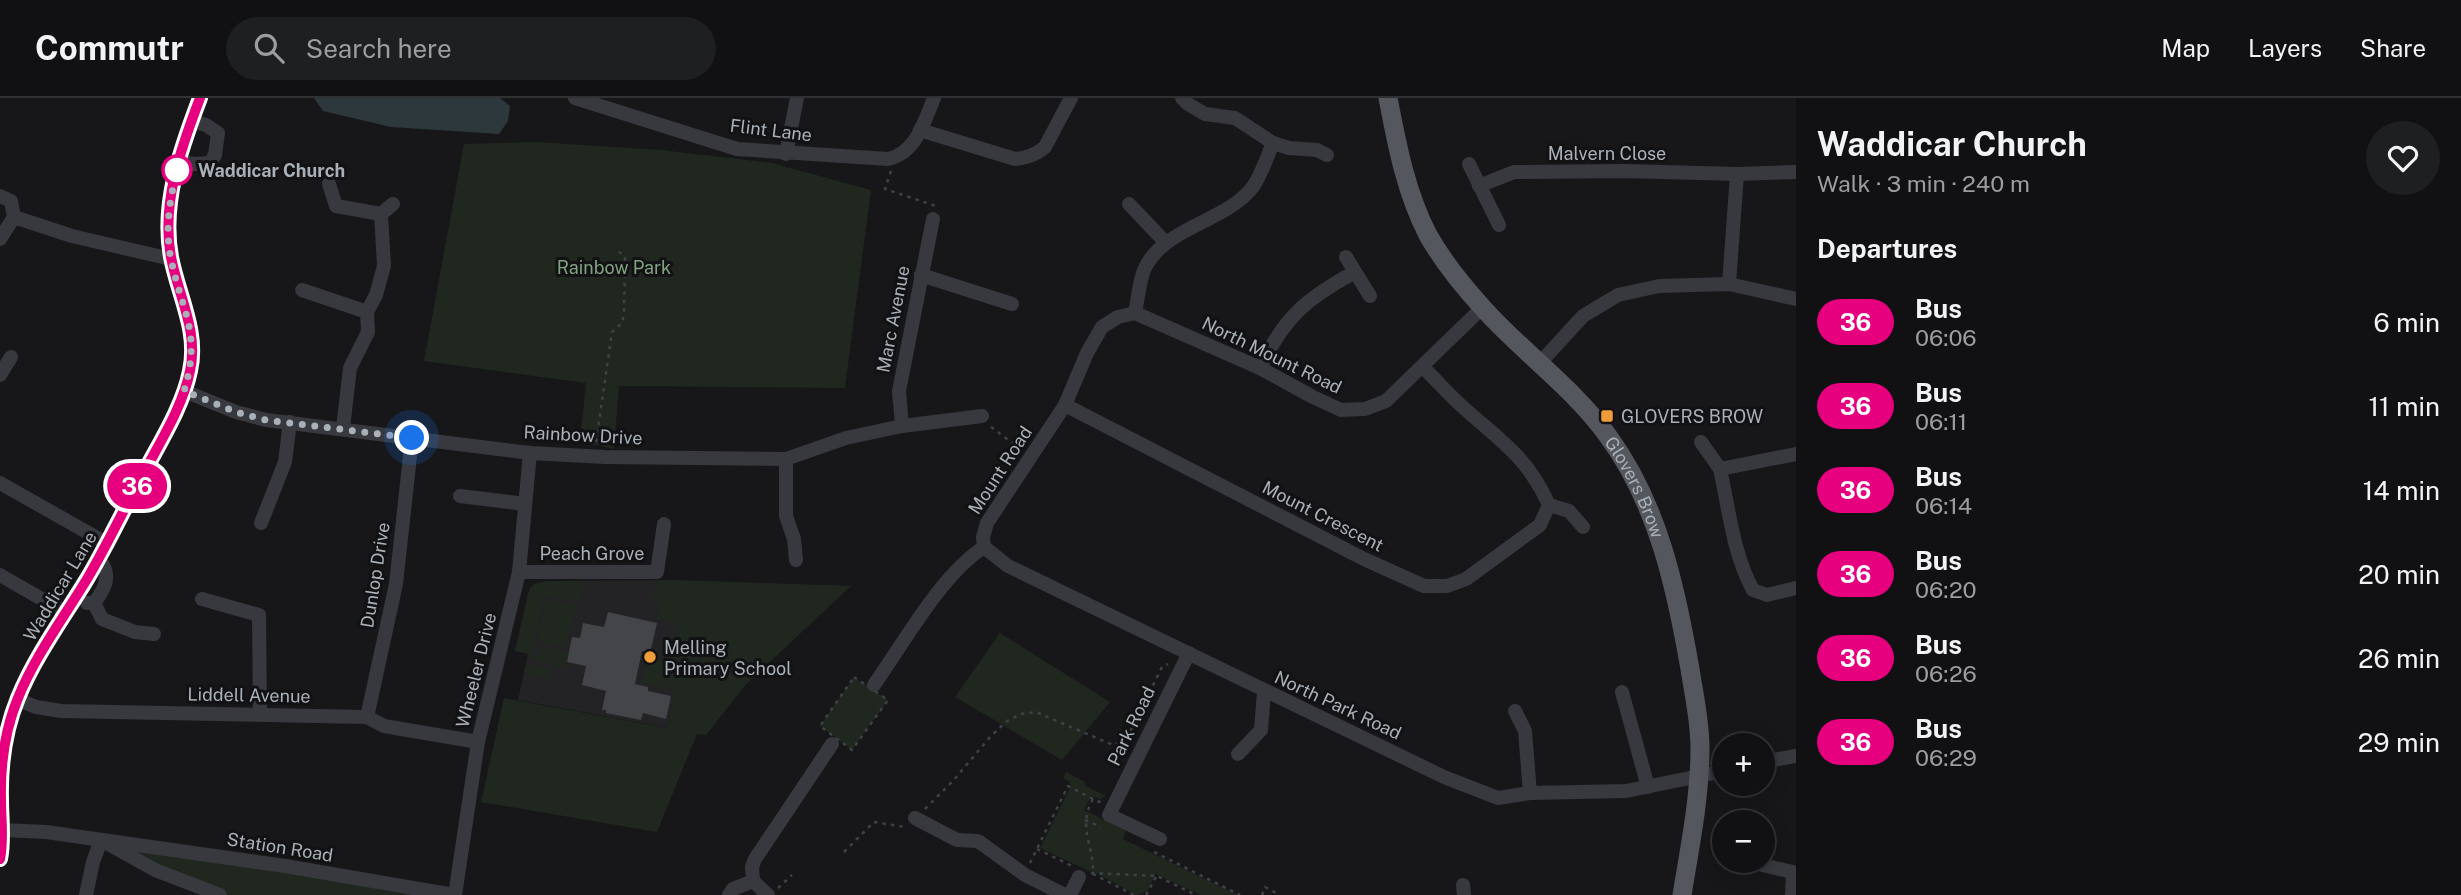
<!DOCTYPE html>
<html lang="en">
<head>
<meta charset="utf-8">
<style>
  body { margin:0; font-family:"Public Sans",sans-serif; background:#1e1f21; color:#f1f3f6; height:100vh; display:flex; flex-direction:column; font-size:26px; white-space:nowrap }
  * { box-sizing:border-box; margin:0 }
  p { font-size:23px; color:#9c9da0 }
  .icon { flex:none; width:38px; height:38px; fill:none; stroke:currentColor; stroke-width:2; stroke-linecap:round; stroke-linejoin:round }
  .map { position:relative; flex:1; overflow:hidden }
  .side { display:flex; flex-direction:column; background:#111113; width:665px }
  .side>* { flex:none }
  .badge { padding:0 14px; border-radius:23px; font-size:24px; line-height:46px }
  .controls { position:absolute; left:1712px; top:635px; display:grid; gap:14px }
  .controls a { display:grid; place-items:center; width:63px; height:63px; border-radius:50%; background:#111113; box-shadow:0 4px 18px #0003,0 0 0 2px #303133; font-size:35px }
  .you { position:absolute; width:35px; height:35px; margin:-18px; border:5px solid #fff; border-radius:50%; background:#1a73e8; box-shadow:0 0 0 10px #1a73e833 }
  .map>.badge { position:absolute; translate:-50% -50%; box-shadow:0 0 0 4px #fff }
  h2 { padding:0 21px; font-size:26px; line-height:63px }
  .round { display:grid; place-items:center; flex:none; width:74px; height:74px; border-radius:37px; background:#1e1f21 }
  .summary { display:flex; align-items:center; justify-content:space-between; height:119px; padding:0 21px }
  h1 { font-size:33px; font-weight:700; line-height:52px }
  ul { padding:0; list-style:none }
  li { display:flex; align-items:center; gap:21px; height:84px; padding:0 21px }
  li div { flex:1 }
  li b { display:block; font-size:26px }
  li em { font-style:normal }
  li .badge { min-width:77px; font-weight:700; text-align:center }
  header { display:flex; align-items:center; gap:42px; box-sizing:border-box; height:98px; padding:0 35px; background:#111113; border-bottom:2px solid #303133 }
  header strong { font-size:33px }
  nav { display:flex; gap:38px; margin-inline-start:auto; font-size:24px }
  .search { width:490px; height:63px; background:#1e1f21; display:flex; align-items:center; gap:18px; box-sizing:border-box; padding:0 24px; border-radius:38px; color:#9c9da0; font-size:26px }
  main { display:flex; flex:1; min-height:0 }
  .map>svg:first-child { display:block }
  .built { fill:#232326 }
  .green { fill:#1f271f }
  .water { fill:#2d383d }
  .building { fill:#434549 }
  .lines { fill:none; stroke-linecap:round; stroke-linejoin:round }
  .path { stroke:#3e4145; stroke-width:2.5; stroke-dasharray:3.5 5; stroke-linecap:butt }
  .minor { stroke:#38393e; stroke-width:14 }
  .major { stroke:#54575d; stroke-width:19 }
  .line-casing { stroke:#fff; stroke-width:16 }
  .line { stroke:#e6007e; stroke-width:10 }
  .walk { stroke:#a9b0b8; stroke-width:7; stroke-dasharray:0 12.6 }
  .stop-dot { fill:#fff; stroke:#e6007e; stroke-width:3.5 }
  .poi-dot { fill:#f09c38; stroke:#121214; stroke-width:2.5 }
  .labels { text-anchor:middle; dominant-baseline:central; stroke-width:6; stroke-linejoin:round; paint-order:stroke }
  .street-label { font-size:18px; fill:#a9b0b8; stroke:#121214 }
  .stop-label { font-size:18px; font-weight:bold; fill:#a9b0b8; stroke:#121214; text-anchor:start }
  .park-label { font-size:18px; fill:#82a380; stroke:#121214 }
  .poi-label { font-size:18px; fill:#a9b0b8; stroke:#121214; text-anchor:start }
</style>
</head>
<body>
<header>
<strong>Commutr</strong>
<div class="search"><svg class="icon" aria-label="search" viewBox="0 0 24 24"><circle cx="10" cy="10" r="6"/><path d="M15 15l6 6"/></svg>Search here</div>
<nav><a>Map</a><a>Layers</a><a>Share</a></nav>
</header>
<main>
<div class="map">
<svg width="1796" height="797" viewBox="0 0 1796 797">
  <rect width="100%" height="100%" fill="#171719"/>
  <path class="built" d="M676,482L851,488L746,586L706,637L518,602L528,556L515,553L528,495L534,486L547,483Z"/>
  <g class="green">
    <path d="M536,44L661,52L772,65L871,92L845,290L619,288L614,351L580,344L586,285L424,263L464,46Z"/>
    <path d="M659,482L851,488L746,586L706,637L697,636L657,734L481,704L504,600L667,630L675,593L642,585L648,559L666,563L673,548L678,527L657,521L660,506L654,504L652,500Z"/>
    <path d="M585,483L581,502L576,504L544,498L534,546L537,547L527,562L528,555L515,553L530,490L540,484Z"/>
    <path d="M546,502L576,508L566,549L537,543Z"/>
    <path d="M1000,535L1110,604L1062,662L955,599Z"/>
    <path d="M541,548L569,554L566,570L531,562Z"/>
    <path d="M526,566L552,571L550,581L524,575Z"/>
    <path d="M854,579L888,602L852,652L820,628Z"/>
    <path d="M1066,674L1085,684L1084,687L1106,698L1100,701L1091,698L1084,712L1126,733L1123,741L1238,797H1201L1156,776L1147,793L1137,797L1096,775L1091,774L1040,750L1071,688L1069,683L1063,680Z"/>
    <path d="M112,744L428,797H220Z"/>
  </g>
  <path class="water" d="M314,0H500L510,8L508,23L499,36L391,29L323,13Z"/>
  <path class="building" d="M608,514L657,525L650,555L642,553L635,586L648,589V593L671,598L666,621L643,615L641,622L606,615V612H602L606,593L582,587L586,568L567,564L572,539L580,540L583,525L604,529Z"/>
  <g class="lines">
    <g class="path">
      <path d="M891,73L885,91L936,108"/>
      <path d="M991,329L1019,350"/>
      <path d="M596,344L612,234L622,225L624,216L625,159L617,152"/>
      <path d="M854,579L888,602L852,652L820,628Z"/>
      <path d="M1128,649L1126,642L1162,569L1168,566"/>
      <path d="M1093,701C1077,729 1094,747 1093,776L1134,797"/>
      <path d="M925,711L952,684L991,638L1007,623L1021,616L1036,614L1113,647L1126,642"/>
      <path d="M1085,722L1101,729"/>
      <path d="M1037,751L1072,768"/>
      <path d="M844,754L874,724L905,729"/>
      <path d="M1154,754L1240,797"/>
      <path d="M1030,765L1068,688L1099,704L1101,703"/>
      <path d="M1091,775L1157,778L1196,797"/>
      <path d="M778,790L792,777"/>
      <path d="M1146,797L1156,779"/>
      <path d="M1262,797L1265,789L1280,797"/>
    </g>
    <g class="minor">
      <path d="M575,0L737,51L888,61C916,55 924,24 934,0"/>
      <path d="M1182,0L1188,6L1205,16L1235,20L1273,45L1289,50L1317,52L1327,57"/>
      <path d="M920,32L1015,61C1027,60 1036,57 1045,49L1071,0"/>
      <path d="M786,56L797,0"/>
      <path d="M179,64L195,66L210,65L215,57L218,35L206,27L192,23"/>
      <path d="M1469,66L1499,127"/>
      <path d="M329,86L336,108L381,116"/>
      <path d="M1479,88L1514,74L1625,73L1737,76"/>
      <path d="M0,98L11,103L14,119"/>
      <path d="M1129,106L1166,145"/>
      <path d="M0,141L14,119L72,138L171,161"/>
      <path d="M1346,159L1370,198"/>
      <path d="M921,177L1012,206"/>
      <path d="M1729,186L1737,76L1796,74"/>
      <path d="M302,192L367,214"/>
      <path d="M1135,215L1260,270L1313,299L1341,312L1365,311L1386,303L1482,210"/>
      <path d="M1135,215C1138,201 1139,185 1144,172C1163,129 1224,125 1252,90C1261,78 1267,59 1273,45"/>
      <path d="M1540,265L1583,218L1618,197L1659,188L1729,186L1796,201"/>
      <path d="M1423,269C1437,283 1450,298 1465,311C1502,344 1528,360 1549,407L1569,413L1583,429"/>
      <path d="M1260,270C1284,219 1307,200 1355,174"/>
      <path d="M0,277L11,259"/>
      <path d="M184,293L236,314L266,322L530,355L605,359L786,361L846,340L902,328L982,318"/>
      <path d="M1065,307L1364,461L1424,488H1447L1466,481L1540,427L1549,407"/>
      <path d="M902,328L899,293L933,121"/>
      <path d="M343,330L350,270L368,234L367,214L376,197L384,168L381,116L393,106"/>
      <path d="M1701,344L1720,371"/>
      <path d="M1796,356L1720,371C1729,411 1733,456 1753,492L1767,497L1796,490"/>
      <path d="M786,361V418L794,441L796,462"/>
      <path d="M0,385L108,446"/>
      <path d="M460,398L525,406"/>
      <path d="M261,425L285,364L290,324"/>
      <path d="M984,449L1008,468L1444,679L1498,700L1530,695L1626,693L1724,673"/>
      <path d="M519,474H657L664,426"/>
      <path d="M0,477L66,515"/>
      <path d="M202,501L259,517L260,616"/>
      <path d="M87,505H94C106,490 112,476 99,461"/>
      <path d="M94,505L102,521L135,534L154,536"/>
      <path d="M874,587C905,543 941,477 984,449L983,439L987,425L1065,307L1087,255L1102,229L1118,219L1135,215"/>
      <path d="M1622,594L1648,689"/>
      <path d="M17,601L36,609L61,613L367,619L384,628L478,644"/>
      <path d="M1515,613L1525,633L1530,695"/>
      <path d="M367,619L396,486L412,340"/>
      <path d="M1238,656L1261,632L1264,594"/>
      <path d="M1762,664L1796,658"/>
      <path d="M915,720L957,742L978,743L1025,777L1065,797"/>
      <path d="M3,732L46,734L285,768L454,797"/>
      <path d="M1766,736L1762,767L1793,774L1792,797"/>
      <path d="M1160,741L1109,717L1189,555"/>
      <path d="M0,761L3,732L1,668L4,642L17,601L31,573L108,446L166,333L184,293L191,272V236L171,161L168,137V112L179,64L200,0"/>
      <path d="M753,783L752,769L755,761L832,646"/>
      <path d="M753,783L768,797"/>
      <path d="M1463,787L1464,797"/>
      <path d="M86,797L93,764L101,742L155,772L220,797"/>
      <path d="M455,797L478,644L519,474L530,355"/>
      <path d="M729,797L733,791L753,783"/>
      <path d="M1070,797L1079,779"/>
    </g>
    <path class="major" id="s1" d="M1388,0C1397,47 1406,95 1428,137C1442,162 1463,188 1482,209C1522,254 1573,289 1608,338C1658,406 1676,490 1690,571C1694,597 1700,623 1700,650C1700,699 1690,748 1682,797"/>
  </g>
  <g class="lines">
    <defs>
      <path id="line" d="M0,761C4,741 1,723 1,703C0,667 4,634 18,600C35,558 64,519 87,481C109,444 126,406 147,369C163,339 183,307 190,273C199,233 178,197 171,159C161,105 181,50 200,0"/>
    </defs>
    <use href="#line" class="line-casing"/>
    <use href="#line" class="line"/>
    <path class="walk" d="M177,72L179,64C171,96 164,127 171,161C182,215 202,234 184,293L236,314L266,322L412,340"/>
  </g>
  <circle class="stop-dot" cx="177" cy="72" r="14"/>
  <g class="poi-dot">
    <rect x="1600" y="311" width="14" height="14" rx="3.5"/>
    <circle cx="650" cy="559" r="7"/>
  </g>
  <g class="labels">
    <g class="street-label">
      <text transform="translate(771 32) rotate(7)">Flint Lane</text>
      <text x="1607" y="55">Malvern Close</text>
      <text transform="translate(893 221) rotate(-79)">Marc Avenue</text>
      <text transform="translate(1272 257) rotate(26)">North Mount Road</text>
      <text transform="translate(583 337) rotate(3)">Rainbow Drive</text>
      <text transform="translate(1000 372) rotate(-57)">Mount Road</text>
      <text stroke="none"><textPath href="#s1" startOffset="472">Glovers Brow</textPath></text>
      <text transform="translate(1323 418) rotate(27)">Mount Crescent</text>
      <text x="592" y="455">Peach Grove</text>
      <text transform="translate(375 477) rotate(-81)">Dunlop Drive</text>
      <text transform="translate(60 488) rotate(-59)">Waddicar Lane</text>
      <text transform="translate(476 572) rotate(-76)">Wheeler Drive</text>
      <text transform="translate(249 597) rotate(1)">Liddell Avenue</text>
      <text transform="translate(1338 607) rotate(25)">North Park Road</text>
      <text transform="translate(1131 628) rotate(-64)">Park Road</text>
      <text transform="translate(280 749) rotate(9)">Station Road</text>
    </g>
    <g class="stop-label">
      <text x="198" y="72">Waddicar Church</text>
    </g>
    <g class="park-label">
      <text x="614" y="169">Rainbow Park</text>
    </g>
    <g class="poi-label">
      <text x="1621" y="318">GLOVERS BROW</text>
      <text x="664" y="549">Melling<tspan x="664" dy="21">Primary School</tspan></text>
    </g>
  </g>
</svg>
<div class="controls">
<a>+</a>
<a>−</a>
</div>
<div class="you" style="left:412px;top:340px"></div>
<b class="badge" style="left:137px;top:388px;background:#e6007e;color:#fff">36</b>
</div>
<section class="side">
<div class="summary"><div><h1>Waddicar Church</h1><p>Walk · 3 min · 240 m</p></div><a class="round"><svg class="icon" aria-label="heart" viewBox="0 0 24 24"><path d="M12 20l-8-8c-3-5 5-10 8-4 3-6 11-1 8 4z"/></svg></a></div>
<h2>Departures</h2>
<ul>
<li><span class="badge" style="background:#e6007e;color:#fff">36</span><div><b>Bus</b><p>06:06</p></div><em>6 min</em></li>
<li><span class="badge" style="background:#e6007e;color:#fff">36</span><div><b>Bus</b><p>06:11</p></div><em>11 min</em></li>
<li><span class="badge" style="background:#e6007e;color:#fff">36</span><div><b>Bus</b><p>06:14</p></div><em>14 min</em></li>
<li><span class="badge" style="background:#e6007e;color:#fff">36</span><div><b>Bus</b><p>06:20</p></div><em>20 min</em></li>
<li><span class="badge" style="background:#e6007e;color:#fff">36</span><div><b>Bus</b><p>06:26</p></div><em>26 min</em></li>
<li><span class="badge" style="background:#e6007e;color:#fff">36</span><div><b>Bus</b><p>06:29</p></div><em>29 min</em></li>
</ul>
</section>
</main>
</body>
</html>
